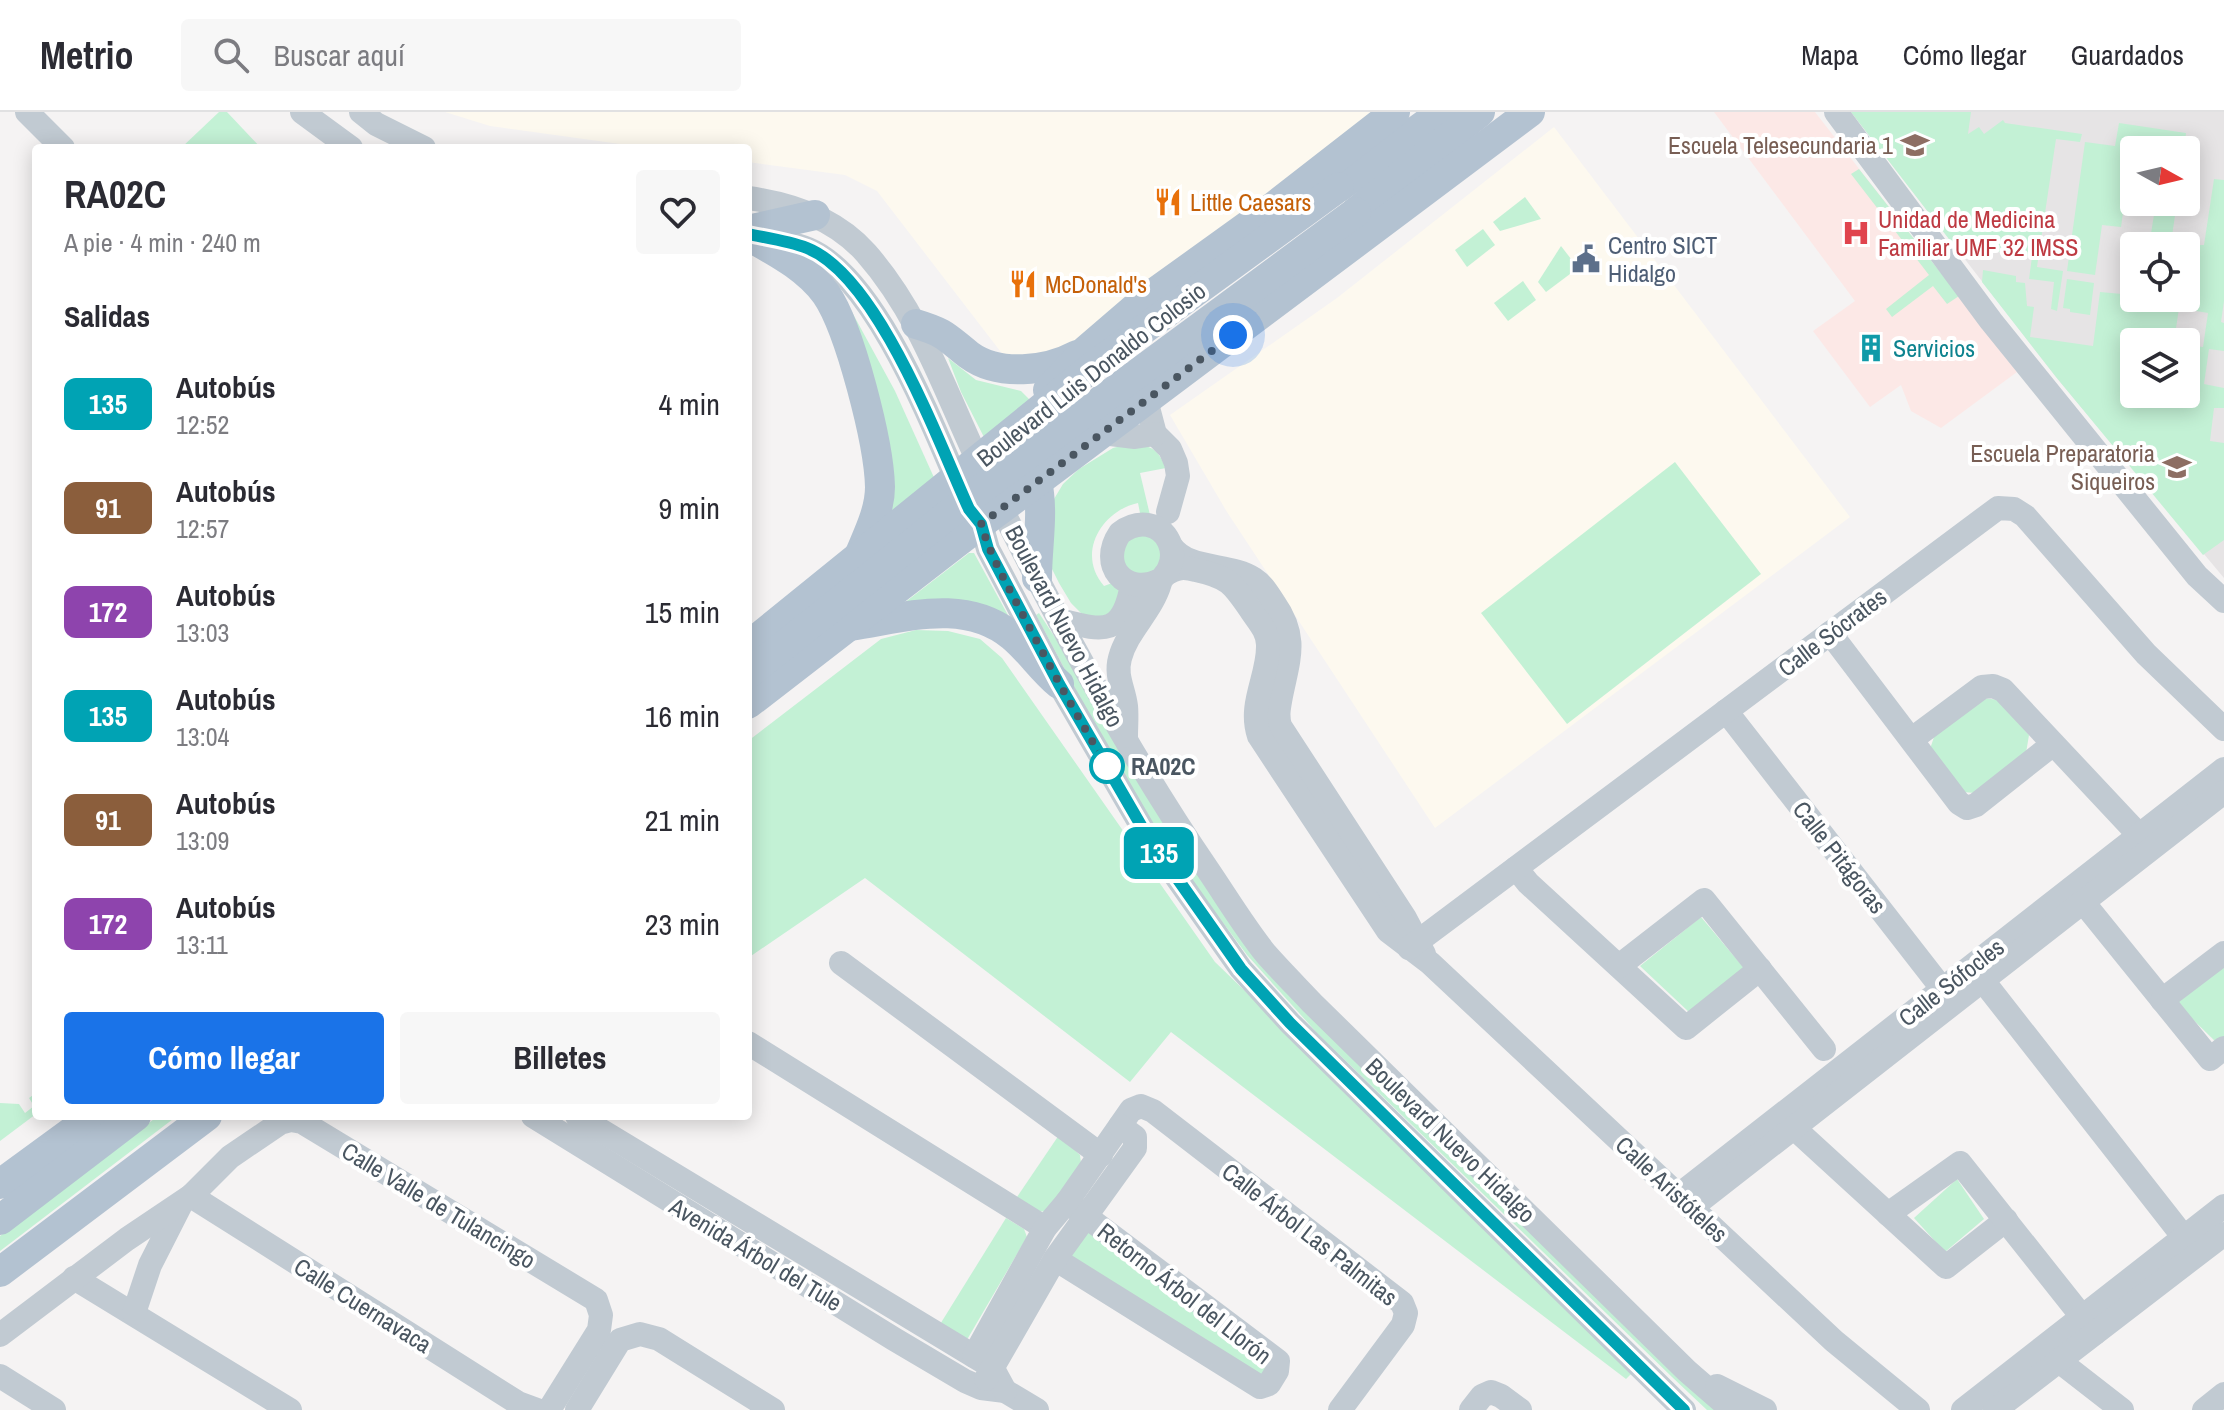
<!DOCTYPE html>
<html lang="es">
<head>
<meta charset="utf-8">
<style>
  body { margin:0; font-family:"Archivo Narrow",sans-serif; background:#f7f7f7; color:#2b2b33; height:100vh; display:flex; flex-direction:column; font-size:30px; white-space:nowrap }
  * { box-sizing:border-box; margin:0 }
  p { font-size:26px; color:#7c7c81 }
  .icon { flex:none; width:44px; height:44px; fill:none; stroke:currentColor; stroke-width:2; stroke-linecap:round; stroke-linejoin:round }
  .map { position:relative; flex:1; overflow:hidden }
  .details { position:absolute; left:32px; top:32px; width:720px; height:976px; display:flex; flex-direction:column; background:#fff; border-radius:8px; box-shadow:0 4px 20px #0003 }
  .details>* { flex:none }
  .badge { padding:0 16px; border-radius:12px; font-size:28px; line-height:52px }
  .needle { width:52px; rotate:98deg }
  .tools { position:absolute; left:2120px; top:24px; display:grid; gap:16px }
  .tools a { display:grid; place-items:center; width:80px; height:80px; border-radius:8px; background:#fff; box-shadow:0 4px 20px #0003; font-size:40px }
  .you { position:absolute; width:40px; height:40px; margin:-20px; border:6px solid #fff; border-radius:50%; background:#1a73e8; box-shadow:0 0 0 12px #1a73e833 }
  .map>.badge { position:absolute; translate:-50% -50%; box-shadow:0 0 0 4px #fff }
  h2 { padding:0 32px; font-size:30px; line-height:72px }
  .round { display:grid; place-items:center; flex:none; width:84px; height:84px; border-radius:8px; background:#f7f7f7 }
  .summary { display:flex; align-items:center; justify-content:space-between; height:136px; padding:0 32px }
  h1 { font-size:38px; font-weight:700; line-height:60px }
  .action { display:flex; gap:16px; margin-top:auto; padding:16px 32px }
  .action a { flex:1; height:92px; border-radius:8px; background:#1a73e8; color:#fff; font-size:32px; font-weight:700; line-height:92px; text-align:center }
  .action a+a { background:#f7f7f7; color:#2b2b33 }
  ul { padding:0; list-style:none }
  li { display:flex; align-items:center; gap:24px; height:104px; padding:0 32px }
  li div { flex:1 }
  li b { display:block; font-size:30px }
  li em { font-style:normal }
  li .badge { min-width:88px; font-weight:700; text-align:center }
  header { display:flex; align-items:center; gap:48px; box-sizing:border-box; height:112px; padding:0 40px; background:#fff; border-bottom:2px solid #e1e1e2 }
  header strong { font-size:38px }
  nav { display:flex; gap:44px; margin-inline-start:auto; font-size:28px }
  .search { width:560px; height:72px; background:#f7f7f7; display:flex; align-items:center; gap:20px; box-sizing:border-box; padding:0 28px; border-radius:8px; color:#7c7c81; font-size:30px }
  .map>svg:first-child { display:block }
  .commercial { fill:#fdf9ef }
  .education { fill:#e6e4e5; fill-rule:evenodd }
  .medical { fill:#fce8e6 }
  .green { fill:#c3f1d5; fill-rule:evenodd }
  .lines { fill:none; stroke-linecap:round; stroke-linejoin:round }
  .minor { stroke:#c1cad2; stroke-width:24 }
  .major { stroke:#b3c2d1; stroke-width:30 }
  .major-bridge { stroke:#b3c2d1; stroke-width:30 }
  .line-casing { stroke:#fff; stroke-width:18 }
  .line { stroke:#00a3b4; stroke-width:12 }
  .walk { stroke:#4a5661; stroke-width:8; stroke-dasharray:0 14.4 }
  .stop-dot { fill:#fff; stroke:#00a3b4; stroke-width:4 }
  .labels { text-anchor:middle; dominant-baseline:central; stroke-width:8; stroke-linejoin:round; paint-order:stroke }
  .education-label { font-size:24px; fill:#785e54; stroke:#fff; text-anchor:end }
  .food-label { font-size:24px; fill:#c56008; stroke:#fff; text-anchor:start }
  .health-label { font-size:24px; fill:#be3a42; stroke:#fff; text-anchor:start }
  .service-label { font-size:24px; fill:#4e5e75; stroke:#fff; text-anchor:start }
  .culture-label { font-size:24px; fill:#0d838f; stroke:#fff; text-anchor:start }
  .street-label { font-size:24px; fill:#4a5661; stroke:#fff }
  .stop-label { font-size:24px; font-weight:bold; fill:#4a5661; stroke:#fff; text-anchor:start }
</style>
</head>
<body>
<header>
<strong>Metrio</strong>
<div class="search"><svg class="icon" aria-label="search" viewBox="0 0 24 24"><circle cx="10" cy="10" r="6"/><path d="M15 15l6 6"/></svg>Buscar aquí</div>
<nav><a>Mapa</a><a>Cómo llegar</a><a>Guardados</a></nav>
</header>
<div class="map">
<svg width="2224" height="1298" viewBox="0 0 2224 1298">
  <rect width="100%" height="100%" fill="#f5f3f3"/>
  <g class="commercial">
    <path d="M445,0H1376L1073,237L1007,248L877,79L845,63L748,50V36H649L490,14Z"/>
    <path d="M1554,15L1850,405L1435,716L1227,400L1170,303L1337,186Z"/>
  </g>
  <path class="education" d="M1851,0H2224V466L2056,265ZM2134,38H2186V90H2134ZM2134,134H2186V186H2134ZM2134,230H2186V282H2134Z"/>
  <path class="medical" d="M1714,0H1815L2017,260L1941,316L1911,299L1901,273L1870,295L1813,219L1855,189Z"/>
  <g class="green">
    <path d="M219,0H227L261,36H181Z"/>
    <path d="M1851,0H1971L1968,22L1979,15L1984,22L2003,8L2005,11L2082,22L2080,30L2056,27L2037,155L2063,159L2057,199L2051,197L2054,170L2029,167L2032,145L1973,136L1962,144Z"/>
    <path d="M2119,11L2186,21L2184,38L2132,37L2121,115L2102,113L2095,163L2067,159L2085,30L2115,34Z"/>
    <path d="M1859,57L1959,184L1947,192L1933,174L1892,205L1886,197L1929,163L1851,62Z"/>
    <path d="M2214,67L2224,68V189L2221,210L2224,211V239L2209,237L2204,272L2224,276V296H2214L2210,329L2224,331V428L2203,443L2056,265L1982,170L1983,158L2016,164V170L2025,171L2027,194L2034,195L2030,225L2093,234L2100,180L2122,182L2129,132L2140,134H2134V186H2186V140L2198,142L2200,133H2204ZM2179,196L2208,201L2203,235L2186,233V282H2134V230H2174Z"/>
    <path d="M1525,85L1541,107L1500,119L1493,110Z"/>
    <path d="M2156,90H2177L2171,131L2150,128Z"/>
    <path d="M1483,117L1495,133L1467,155L1455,138Z"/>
    <path d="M1561,134L1578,156L1546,180L1538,170Z"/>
    <path d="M2067,167L2094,171L2090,203L2070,200V197L2063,196Z"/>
    <path d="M1523,169L1536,188L1508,209L1494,191Z"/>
    <path d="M847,191L895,279L936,370L882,414Z"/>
    <path d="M948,246L976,268L1021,279L1031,289L987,331L961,280Z"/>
    <path d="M1128,332C1151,334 1156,334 1166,356L1140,361L1150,403L1141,406L1138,391C1101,399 1076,442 1104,474L1115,470L1120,482L1115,503L1094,507L1081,501L1071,491L1059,471L1049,451L1051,392L1063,372L1079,357L1113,336Z"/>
    <path d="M1675,350L1761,462L1567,612L1481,501Z"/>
    <path d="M1130,423L1152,424L1163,441L1155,461L1127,462L1120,434Z"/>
    <path d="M969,441H974L1015,516L895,498Z"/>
    <path d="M1039,501L1257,834L1725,1298H1707L1672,1265L1317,921L1247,843L1186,761L1125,671L1036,503Z"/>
    <path d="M916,518L948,519L980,527L1002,546L1215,850L1636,1257L1626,1267L1171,920L1130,970L865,766L748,846V629L881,527Z"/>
    <path d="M1983,586L1999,588L2029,623L2026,641L1976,681L1962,680L1930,637L1935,622Z"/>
    <path d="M1701,805L1744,856L1690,901L1640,854Z"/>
    <path d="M2224,848V927L2218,932L2175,890Z"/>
    <path d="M36,981V1002L0,1029V991L19,992L25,1001L34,994L29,986Z"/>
    <path d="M158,1004H177L0,1139V1124Z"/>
    <path d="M1059,1023L1080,1043L1081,1051L1047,1100L1038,1099L1017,1085Z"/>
    <path d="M1957,1067L1984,1107L1945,1140L1914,1106Z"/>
    <path d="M1006,1106L1024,1117L1027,1125L968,1226L961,1229L939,1214Z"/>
    <path d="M1087,1119L1268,1254L1261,1264L1070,1146Z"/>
  </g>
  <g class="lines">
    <g class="minor">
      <path d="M27,0L63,36"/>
      <path d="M302,0L351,36"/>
      <path d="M361,0L376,12L424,36"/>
      <path d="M1836,0L1991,209L2197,464L2224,489"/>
      <path d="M748,86C792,92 835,106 866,141C925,208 950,295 990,374C1056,505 1125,637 1208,758C1227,786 1245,816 1266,842C1281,859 1297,875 1312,891L1687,1259L1732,1298"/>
      <path d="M761,125C776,129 794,131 808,137C879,166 938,328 969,397L981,412L988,437L1059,572L1146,722L1241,857L1290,911L1684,1298"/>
      <path d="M1146,288L1155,322L1170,337L1176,351L1178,364L1168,400"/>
      <path d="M1102,321L1135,325L1155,322"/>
      <path d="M1171,434C1188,459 1230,451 1254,467C1263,473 1268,482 1274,491C1298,525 1289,545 1281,584C1279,595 1277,603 1280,614L1405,806L1424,842"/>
      <path d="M1166,462C1177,455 1184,455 1196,458C1229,465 1233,472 1252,500C1259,510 1268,520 1268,533C1269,564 1248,592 1259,624L1388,819L1430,851L1834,1229L1918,1298"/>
      <path d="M1059,508C1104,519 1122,525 1132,473"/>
      <path d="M1830,521L1959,691L1967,696L1976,693L2052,633"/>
      <path d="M1726,599L1951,888"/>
      <path d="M1126,624C1126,614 1127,604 1126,594C1124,577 1115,564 1120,546C1127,519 1152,499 1160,471C1161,466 1167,462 1169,456C1177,439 1168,417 1148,413C1137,411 1128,415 1120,421C1098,453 1125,485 1160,468"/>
      <path d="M1912,627L1982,575L1993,574L2003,578L2139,723"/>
      <path d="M1516,756L1528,771L1686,916L1760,857"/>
      <path d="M2083,790L2210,947L2224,936"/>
      <path d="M1409,836L1998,396L2014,397L2025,404L2146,542L2224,617"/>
      <path d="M841,851L1101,1043"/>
      <path d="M1619,854L1704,788L1824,937"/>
      <path d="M1973,856L2197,1142"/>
      <path d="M2162,888L2224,841"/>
      <path d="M748,931L1045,1116"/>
      <path d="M533,1004L894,1227L965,1269L981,1276L1005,1279L1037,1298"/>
      <path d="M577,1004L992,1255L1005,1279"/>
      <path d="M1794,1016L1946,1155L2006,1108"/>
      <path d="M1679,1083L2224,657"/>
      <path d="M191,1084L518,1291L537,1298"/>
      <path d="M1692,1095L2224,680"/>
      <path d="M1888,1102L1960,1051L2095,1221"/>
      <path d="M1055,1147L1260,1275L1269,1272L1277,1259L1278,1249L1067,1090"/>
      <path d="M74,1166L290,1298"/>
      <path d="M134,1201L150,1153L180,1094"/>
      <path d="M0,1223L127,1127L191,1084L230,1045L280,1011L291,1008L302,1010L596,1188L601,1203L599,1218L549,1298"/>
      <path d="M974,1244L1045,1116L1067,1090L1131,998L1141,994L1153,999L1402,1191L1406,1201L1403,1213L1340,1298"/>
      <path d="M2059,1249L2122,1298"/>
      <path d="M0,1264L54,1298"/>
      <path d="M986,1267L1055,1147L1135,1036V1025L1120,1014"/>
      <path d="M1717,1274L1765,1298"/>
      <path d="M577,1298L620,1228L640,1222L659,1227L773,1298"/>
      <path d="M1471,1298L1482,1284L1491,1280L1501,1284L1520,1298"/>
      <path d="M1963,1298L2224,1094"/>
      <path d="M1995,1298L2224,1122"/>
      <path d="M2204,1298L2224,1282"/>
    </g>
    <g class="major">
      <path d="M1339,75L1442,0"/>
      <path d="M1356,100L1480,0"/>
      <path d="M748,118L815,103"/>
      <path d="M748,124C776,140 806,155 826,182C850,217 879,331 880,375C880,399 868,422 859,444"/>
      <path d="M916,212C946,221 946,225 969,243C999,265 1047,259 1077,243"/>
      <path d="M1048,278L1086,238L1143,189L1264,102L1395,0"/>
      <path d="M1037,466C1037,434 1044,401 1037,369"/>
      <path d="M850,514C905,506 964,485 1012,524C1029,538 1042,558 1059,572"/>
      <path d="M748,592L981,412L1530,0"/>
      <path d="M0,1072L93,1004"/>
      <path d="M0,1108L136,1004"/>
      <path d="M0,1160L207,1004"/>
    </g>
    <g class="major-bridge">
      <path d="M748,534L1096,252L1339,75"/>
      <path d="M748,562L973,383L1356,100"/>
    </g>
  </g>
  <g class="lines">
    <defs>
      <path id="line" d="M748,122C767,126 789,129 807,136C878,164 938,329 969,397L981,412L988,437L1059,572L1146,722L1241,857L1290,911L1684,1298"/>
    </defs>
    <use href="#line" class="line-casing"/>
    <use href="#line" class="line"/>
    <path class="walk" d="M1107,654C1078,606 1051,557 1025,507C1009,476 991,446 981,412L1233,223"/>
  </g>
  <defs>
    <symbol id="school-bare" viewBox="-9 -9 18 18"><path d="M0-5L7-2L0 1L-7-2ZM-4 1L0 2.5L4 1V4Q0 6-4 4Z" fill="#8d6e63" stroke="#fff" stroke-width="2.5" paint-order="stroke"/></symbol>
    <symbol id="restaurant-bare" viewBox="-9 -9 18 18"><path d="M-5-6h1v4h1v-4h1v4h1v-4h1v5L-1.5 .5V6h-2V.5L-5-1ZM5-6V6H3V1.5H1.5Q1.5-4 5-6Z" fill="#e8710a" stroke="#fff" stroke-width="2.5" paint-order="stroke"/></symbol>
    <symbol id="hospital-bare" viewBox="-9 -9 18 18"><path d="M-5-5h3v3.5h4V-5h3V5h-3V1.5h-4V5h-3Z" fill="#e0444e" stroke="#fff" stroke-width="2.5" paint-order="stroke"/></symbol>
    <symbol id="civic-bare" viewBox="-9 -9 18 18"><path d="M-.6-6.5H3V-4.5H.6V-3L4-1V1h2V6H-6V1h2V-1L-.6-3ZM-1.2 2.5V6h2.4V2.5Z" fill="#5c6f8a" stroke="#fff" stroke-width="2.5" paint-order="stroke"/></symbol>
    <symbol id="building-bare" viewBox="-9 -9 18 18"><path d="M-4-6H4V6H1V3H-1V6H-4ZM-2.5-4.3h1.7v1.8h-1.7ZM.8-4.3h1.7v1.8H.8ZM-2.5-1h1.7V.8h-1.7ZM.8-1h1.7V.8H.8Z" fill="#0f9aa8" stroke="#fff" stroke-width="2.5" paint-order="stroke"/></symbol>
  </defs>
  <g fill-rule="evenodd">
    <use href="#school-bare" x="1895" y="13" width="40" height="40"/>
    <use href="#restaurant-bare" x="1148" y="70" width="40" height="40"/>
    <use href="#hospital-bare" x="1836" y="101" width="40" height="40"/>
    <use href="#civic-bare" x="1566" y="127" width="40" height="40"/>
    <use href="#restaurant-bare" x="1003" y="152" width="40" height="40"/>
    <use href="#building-bare" x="1851" y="216" width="40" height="40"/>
    <use href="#school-bare" x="2157" y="335" width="40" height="40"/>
  </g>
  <circle class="stop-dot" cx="1107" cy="654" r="16"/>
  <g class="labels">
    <g class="education-label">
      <text x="1893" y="33">Escuela Telesecundaria 1</text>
      <text x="2155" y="341">Escuela Preparatoria<tspan x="2155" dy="28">Siqueiros</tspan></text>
    </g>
    <g class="food-label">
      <text x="1190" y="90">Little Caesars</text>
      <text x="1045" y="172">McDonald's</text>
    </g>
    <g class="health-label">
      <text x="1878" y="107">Unidad de Medicina<tspan x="1878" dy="28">Familiar UMF 32 IMSS</tspan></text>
    </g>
    <g class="service-label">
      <text x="1608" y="133">Centro SICT<tspan x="1608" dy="28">Hidalgo</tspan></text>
    </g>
    <g class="culture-label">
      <text x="1893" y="236">Servicios</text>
    </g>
    <g class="street-label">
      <text transform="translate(1091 262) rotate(-38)">Boulevard Luis Donaldo Colosio</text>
      <text transform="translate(1065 514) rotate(62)">Boulevard Nuevo Hidalgo</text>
      <text transform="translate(1832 520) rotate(-37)">Calle Sócrates</text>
      <text transform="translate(1840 745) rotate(52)">Calle Pitágoras</text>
      <text transform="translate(1951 870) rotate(-38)">Calle Sófocles</text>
      <text transform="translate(1451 1028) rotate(44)">Boulevard Nuevo Hidalgo</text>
      <text transform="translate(1672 1077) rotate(43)">Calle Aristóteles</text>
      <text transform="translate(439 1093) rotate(31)">Calle Valle de Tulancingo</text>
      <text transform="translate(1310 1122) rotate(38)">Calle Árbol Las Palmitas</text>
      <text transform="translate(756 1142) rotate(31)">Avenida Árbol del Tule</text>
      <text transform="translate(1185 1181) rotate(38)">Retorno Árbol del Llorón</text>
      <text transform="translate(363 1193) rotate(32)">Calle Cuernavaca</text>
    </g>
    <g class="stop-label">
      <text x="1131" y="654">RA02C</text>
    </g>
  </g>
</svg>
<div class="tools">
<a><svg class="needle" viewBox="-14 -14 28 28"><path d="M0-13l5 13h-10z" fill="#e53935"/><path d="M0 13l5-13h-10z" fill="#7c7c81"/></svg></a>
<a><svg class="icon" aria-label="locate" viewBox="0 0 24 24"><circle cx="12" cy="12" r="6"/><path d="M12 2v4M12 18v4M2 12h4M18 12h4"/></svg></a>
<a><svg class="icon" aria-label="layers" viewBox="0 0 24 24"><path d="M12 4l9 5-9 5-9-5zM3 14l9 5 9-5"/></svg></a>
</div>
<div class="you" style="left:1233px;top:223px"></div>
<b class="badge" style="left:1159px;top:741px;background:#00a3b4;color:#fff">135</b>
<section class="details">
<div class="summary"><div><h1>RA02C</h1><p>A pie · 4 min · 240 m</p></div><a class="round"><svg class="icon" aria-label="heart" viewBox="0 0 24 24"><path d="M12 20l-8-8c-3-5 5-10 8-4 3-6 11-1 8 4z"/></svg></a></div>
<h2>Salidas</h2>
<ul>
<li><span class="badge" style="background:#00a3b4;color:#fff">135</span><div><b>Autobús</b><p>12:52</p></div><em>4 min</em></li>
<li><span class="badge" style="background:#8b5e3c;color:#fff">91</span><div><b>Autobús</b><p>12:57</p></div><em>9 min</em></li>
<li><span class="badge" style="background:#8e44ad;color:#fff">172</span><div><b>Autobús</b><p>13:03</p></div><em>15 min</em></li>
<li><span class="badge" style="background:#00a3b4;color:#fff">135</span><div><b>Autobús</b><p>13:04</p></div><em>16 min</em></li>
<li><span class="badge" style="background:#8b5e3c;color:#fff">91</span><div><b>Autobús</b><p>13:09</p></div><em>21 min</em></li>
<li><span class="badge" style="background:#8e44ad;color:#fff">172</span><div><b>Autobús</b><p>13:11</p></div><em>23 min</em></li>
</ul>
<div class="action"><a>Cómo llegar</a><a>Billetes</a></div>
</section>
</div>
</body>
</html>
